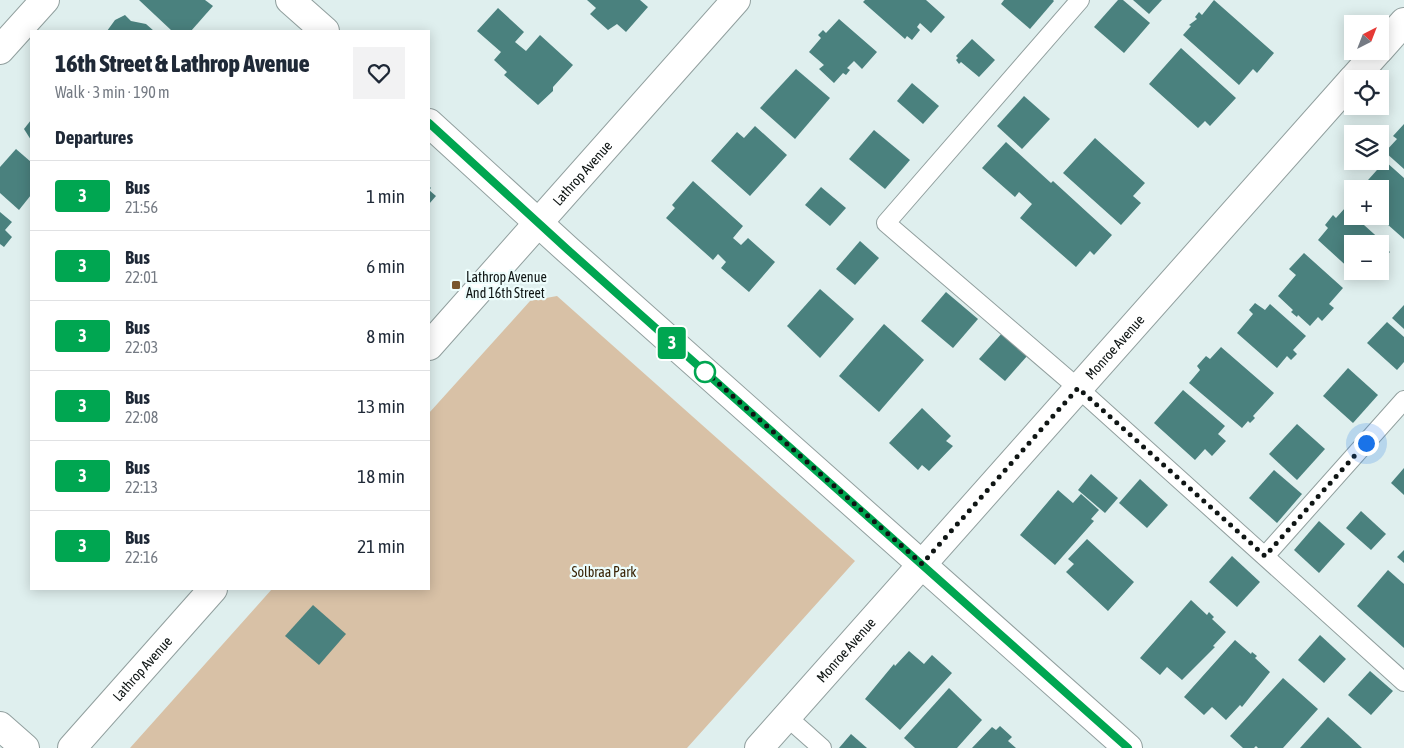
<!DOCTYPE html>
<html lang="en">
<head>
<meta charset="utf-8">
<style>
  body { margin:0; font-family:"Asap Condensed",sans-serif; background:#f2f2f3; color:#1f2937; height:100vh; display:flex; flex-direction:column; font-size:19px; white-space:nowrap }
  * { box-sizing:border-box; margin:0 }
  p { font-size:16px; color:#747a83 }
  .icon { flex:none; width:28px; height:28px; fill:none; stroke:currentColor; stroke-width:2; stroke-linecap:round; stroke-linejoin:round }
  .map { position:relative; flex:1; overflow:hidden }
  .side { position:absolute; left:30px; top:30px; width:400px; height:560px; display:flex; flex-direction:column; background:#fff; border-radius:0px; box-shadow:0 2px 12px #0003 }
  .side>* { flex:none }
  .badge { padding:0 10px; border-radius:4px; font-size:18px; line-height:32px }
  .needle { width:32px; rotate:42deg }
  .controls { position:absolute; left:1344px; top:15px; display:grid; gap:10px }
  .controls a { display:grid; place-items:center; width:45px; height:45px; border-radius:0px; background:#fff; box-shadow:0 2px 12px #0003; font-size:25px }
  .you { position:absolute; width:25px; height:25px; margin:-12px; border:4px solid #fff; border-radius:50%; background:#1a73e8; box-shadow:0 0 0 8px #1a73e833 }
  .map>.badge { position:absolute; translate:-50% -50%; box-shadow:0 0 0 2px #fff }
  h2 { padding:0 25px; font-size:19px; line-height:45px }
  .round { display:grid; place-items:center; flex:none; width:52px; height:52px; border-radius:0px; background:#f2f2f3 }
  .overview { display:flex; align-items:center; justify-content:space-between; height:85px; padding:0 25px }
  h1 { font-size:24px; font-weight:800; line-height:38px }
  ul { padding:0; list-style:none }
  li { display:flex; align-items:center; gap:15px; height:70px; padding:0 25px; border-top:1px solid #e0e1e3 }
  li div { flex:1 }
  li b { display:block; font-size:19px }
  li em { font-style:normal }
  li .badge { min-width:55px; font-weight:700; text-align:center }
  .map>svg:first-child { display:block }
  .green { fill:#d8c1a6 }
  .building { fill:#4a817e }
  .lines { fill:none; stroke-linecap:round; stroke-linejoin:round }
  .lane-casing { stroke:#919f9e; stroke-width:20 }
  .street-casing { stroke:#919f9e; stroke-width:30 }
  .secondary-casing { stroke:#919f9e; stroke-width:30 }
  .lane { stroke:#fff; stroke-width:18 }
  .street { stroke:#fff; stroke-width:28 }
  .secondary { stroke:#fff; stroke-width:28 }
  .line-casing { stroke:#fff; stroke-width:11 }
  .line { stroke:#00a651; stroke-width:8 }
  .walk { stroke:#0f1514; stroke-width:5; stroke-dasharray:0 9 }
  .poi-dot { fill:#78572e; stroke:#edfdfc; stroke-width:2 }
  .stop-dot { fill:#fff; stroke:#00a651; stroke-width:2.5 }
  .labels { text-anchor:middle; dominant-baseline:central; stroke-width:4.5; stroke-linejoin:round; paint-order:stroke }
  .street-label { font-size:14px; fill:#0f1514; stroke:#edfdfc }
  .poi-label { font-size:14px; fill:#0f1514; stroke:#edfdfc; text-anchor:start }
  .park-label { font-size:14px; fill:#3a2507; stroke:#edfdfc }
</style>
</head>
<body>
<div class="map">
<svg width="1404" height="748" viewBox="0 0 1404 748">
  <rect width="100%" height="100%" fill="#dfefee"/>
  <path class="green" d="M557,296L855,561L687,748H130L272,589H429V413L530,301Z"/>
  <g class="building">
    <path d="M139,0H205L213,6L191,31H172Z"/>
    <path d="M587,0H640L648,7L626,32L617,24L608,30L590,14L596,8Z"/>
    <path d="M865,0H926L945,17L931,33L920,23L917,27L920,30L912,40L907,36L905,39L863,2Z"/>
    <path d="M1004,0H1053L1054,1L1030,29L1001,4Z"/>
    <path d="M1118,0H1123L1150,23L1124,53L1094,27Z"/>
    <path d="M1133,0H1162L1149,14Z"/>
    <path d="M1214,0L1274,53L1257,73L1253,69L1239,85L1183,35L1191,26L1189,25L1197,19L1195,17L1199,12L1202,15Z"/>
    <path d="M498,8L524,32L515,42L526,51L540,35L573,65L553,87V91L538,105L504,75L507,72L494,60L501,52L477,31Z"/>
    <path d="M125,15L131,21L146,24L154,31H107L115,20Z"/>
    <path d="M839,19L877,52L862,69L854,61L847,68L850,70L846,75L843,73L834,83L819,69L824,65L809,52L821,38L818,35L823,30L826,33Z"/>
    <path d="M972,39L995,60L979,77L961,62L959,64L956,60L958,58L956,56Z"/>
    <path d="M1181,48L1236,98L1210,126L1205,121L1198,128L1149,84Z"/>
    <path d="M796,69L830,98L795,139L760,108Z"/>
    <path d="M912,83L939,106L923,124L897,101Z"/>
    <path d="M1024,96L1050,119L1022,149L997,126Z"/>
    <path d="M31,120V140L24,129Z"/>
    <path d="M1404,124V169L1385,152L1397,139L1393,136Z"/>
    <path d="M755,126L787,155L750,196L711,161L737,132L744,138Z"/>
    <path d="M874,130L910,160L885,189L849,159Z"/>
    <path d="M1095,138L1145,183L1133,196L1141,203L1121,225L1063,173Z"/>
    <path d="M1006,142L1051,183L1053,181L1112,235L1094,255L1090,251L1076,267L1020,218L1032,204L1019,192L1015,197L982,168Z"/>
    <path d="M16,149L31,162V195L19,210L0,193V167Z"/>
    <path d="M1385,161L1404,178V239L1378,216H1380V189H1360Z"/>
    <path d="M693,181L743,226L733,238L741,245L748,238L775,262L749,292L721,268L726,262L718,254L713,260L666,218L675,208L672,205Z"/>
    <path d="M429,186L431,188L429,190L436,196L429,204Z"/>
    <path d="M821,187L846,208L830,226L805,205Z"/>
    <path d="M1345,208L1383,242L1381,244L1390,252L1380,263V244H1352V271L1318,240L1328,228L1325,225L1333,215L1336,218Z"/>
    <path d="M0,212L12,222L5,230L12,237L4,247L0,244Z"/>
    <path d="M860,241L879,258L855,285L836,269Z"/>
    <path d="M1304,253L1343,288L1329,304L1334,308L1322,321L1318,317L1310,326L1298,315L1297,317L1291,312L1293,310L1278,296L1296,275L1289,269Z"/>
    <path d="M820,289L854,319L820,358L787,326Z"/>
    <path d="M946,292L978,319L953,348L921,321Z"/>
    <path d="M1255,303L1265,310L1270,304L1306,336L1293,350L1297,354L1291,360L1287,356L1277,368L1237,333L1253,314L1249,310Z"/>
    <path d="M1404,305V329L1392,318Z"/>
    <path d="M1387,322L1404,337V362L1397,370L1367,343Z"/>
    <path d="M884,324L924,360L879,412L839,376Z"/>
    <path d="M1003,332L1028,355L1005,381L979,359Z"/>
    <path d="M1221,347L1274,393L1253,416L1255,418L1250,423L1248,421L1242,428L1189,383L1200,370L1197,366L1206,356L1210,359Z"/>
    <path d="M1348,368L1378,395L1353,423L1323,396Z"/>
    <path d="M1183,390L1225,426L1218,434L1226,441L1212,456L1205,449L1195,460L1154,423Z"/>
    <path d="M922,408L951,436L946,441L953,446L929,471L922,465L918,470L889,443Z"/>
    <path d="M1297,424L1325,449L1297,480L1269,454Z"/>
    <path d="M1404,468V495L1391,483Z"/>
    <path d="M1274,470L1302,494L1277,523L1249,498Z"/>
    <path d="M1091,474L1118,498L1105,513L1078,490Z"/>
    <path d="M1140,479L1168,505L1147,528L1119,503Z"/>
    <path d="M1058,490L1073,503L1081,494L1099,510L1091,519L1094,521L1055,565L1020,535Z"/>
    <path d="M1361,511L1386,534L1371,550L1346,528Z"/>
    <path d="M1319,521L1345,544L1319,573L1294,550Z"/>
    <path d="M1087,539L1134,582L1108,611L1066,572L1074,564L1068,559Z"/>
    <path d="M1404,550V563L1397,557Z"/>
    <path d="M1232,556L1260,582L1237,607L1209,582Z"/>
    <path d="M1388,570L1404,584V648L1357,606Z"/>
    <path d="M1191,600L1207,615L1209,612L1214,617L1212,619L1226,632L1213,646L1215,647L1182,680L1167,667L1160,675L1140,658Z"/>
    <path d="M313,605L346,634L319,665L285,636Z"/>
    <path d="M1320,635L1346,659L1324,683L1298,660Z"/>
    <path d="M1235,640L1251,654L1252,652L1257,656L1255,658L1270,672L1242,707L1240,705L1226,720L1212,707L1204,715L1184,697Z"/>
    <path d="M909,651L924,664L932,655L952,673L900,730L865,699L894,664L895,666Z"/>
    <path d="M1370,671L1393,691L1371,715L1348,695Z"/>
    <path d="M1283,678L1318,709L1283,748H1258L1256,746L1254,748H1243L1230,736Z"/>
    <path d="M949,688L982,720L957,748H915L904,738Z"/>
    <path d="M1328,717L1348,735L1362,748H1300Z"/>
    <path d="M1000,726L1012,737L1008,741L1016,748H972L992,727L996,730Z"/>
    <path d="M851,734L867,748H839Z"/>
  </g>
  <g class="lines">
    <defs>
      <g id="lane">
        <path d="M1080,0L886,223L1078,388L1404,682"/>
        <path d="M1265,556L1404,400"/>
        <path d="M787,717L822,748"/>
      </g>
      <g id="street">
        <path d="M1380,49L1404,22"/>
        <path d="M0,50L45,0"/>
        <path d="M1353,79L1378,51"/>
        <path d="M0,726L25,748"/>
        <path id="s1" d="M759,748L1352,80"/>
      </g>
      <g id="secondary">
        <path d="M290,0L325,31"/>
        <path d="M429,123L568,250L1128,748"/>
        <path id="s2" d="M429,346L736,0"/>
        <path id="s3" d="M72,748L213,589"/>
      </g>
    </defs>
    <use href="#lane" class="lane-casing"/>
    <use href="#street" class="street-casing"/>
    <use href="#secondary" class="secondary-casing"/>
    <use href="#lane" class="lane"/>
    <use href="#street" class="street"/>
    <use href="#secondary" class="secondary"/>
  </g>
  <g class="lines">
    <defs>
      <path id="line" d="M429,123L568,250L1128,748"/>
    </defs>
    <use href="#line" class="line-casing"/>
    <use href="#line" class="line"/>
    <path class="walk" d="M705,372L699,366L922,564L1078,388L1265,556L1366,443"/>
  </g>
  <rect class="poi-dot" x="451" y="280" width="10" height="10" rx="2.5"/>
  <circle class="stop-dot" cx="705" cy="372" r="10"/>
  <g class="labels">
    <g class="street-label">
      <text stroke="none"><textPath href="#s2" startOffset="231">Lathrop Avenue</textPath></text>
      <text stroke="none"><textPath href="#s1" startOffset="536">Monroe Avenue</textPath></text>
      <text stroke="none"><textPath href="#s1" startOffset="131">Monroe Avenue</textPath></text>
      <text stroke="none"><textPath href="#s3" startOffset="106">Lathrop Avenue</textPath></text>
    </g>
    <g class="poi-label">
      <text x="466" y="277">Lathrop Avenue<tspan x="466" dy="16">And 16th Street</tspan></text>
    </g>
    <g class="park-label">
      <text x="604" y="572">Solbraa Park</text>
    </g>
  </g>
</svg>
<div class="controls">
<a><svg class="needle" viewBox="-14 -14 28 28"><path d="M0-13l5 13h-10z" fill="#e53935"/><path d="M0 13l5-13h-10z" fill="#747a83"/></svg></a>
<a><svg class="icon" aria-label="locate" viewBox="0 0 24 24"><circle cx="12" cy="12" r="6"/><path d="M12 2v4M12 18v4M2 12h4M18 12h4"/></svg></a>
<a><svg class="icon" aria-label="layers" viewBox="0 0 24 24"><path d="M12 4l9 5-9 5-9-5zM3 14l9 5 9-5"/></svg></a>
<a>+</a>
<a>−</a>
</div>
<div class="you" style="left:1366px;top:443px"></div>
<b class="badge" style="left:672px;top:343px;background:#00a651;color:#fff">3</b>
<section class="side">
<div class="overview"><div><h1>16th Street &amp; Lathrop Avenue</h1><p>Walk · 3 min · 190 m</p></div><a class="round"><svg class="icon" aria-label="heart" viewBox="0 0 24 24"><path d="M12 20l-8-8c-3-5 5-10 8-4 3-6 11-1 8 4z"/></svg></a></div>
<h2>Departures</h2>
<ul>
<li><span class="badge" style="background:#00a651;color:#fff">3</span><div><b>Bus</b><p>21:56</p></div><em>1 min</em></li>
<li><span class="badge" style="background:#00a651;color:#fff">3</span><div><b>Bus</b><p>22:01</p></div><em>6 min</em></li>
<li><span class="badge" style="background:#00a651;color:#fff">3</span><div><b>Bus</b><p>22:03</p></div><em>8 min</em></li>
<li><span class="badge" style="background:#00a651;color:#fff">3</span><div><b>Bus</b><p>22:08</p></div><em>13 min</em></li>
<li><span class="badge" style="background:#00a651;color:#fff">3</span><div><b>Bus</b><p>22:13</p></div><em>18 min</em></li>
<li><span class="badge" style="background:#00a651;color:#fff">3</span><div><b>Bus</b><p>22:16</p></div><em>21 min</em></li>
</ul>
</section>
</div>
</body>
</html>
